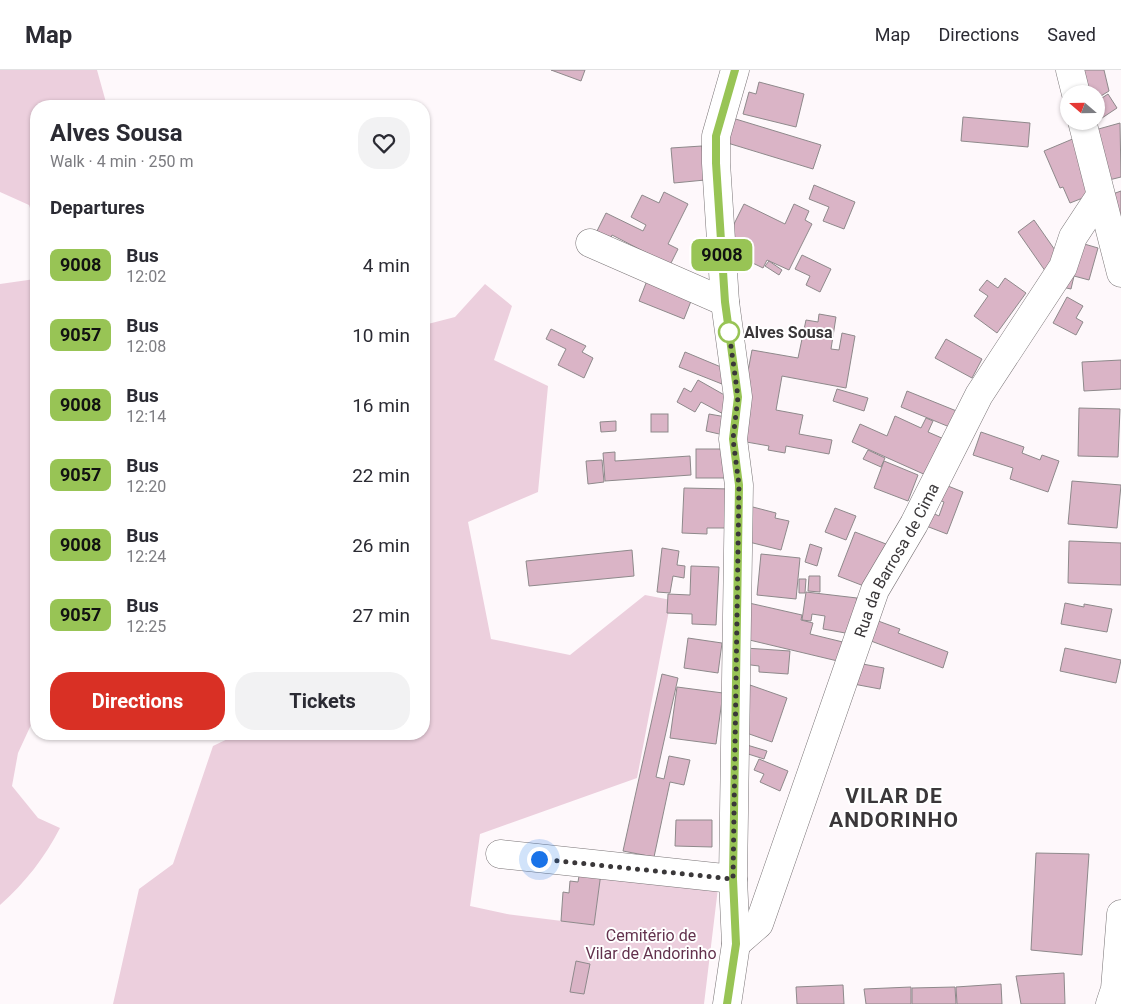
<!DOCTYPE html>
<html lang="en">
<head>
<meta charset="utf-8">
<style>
  body { margin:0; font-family:Roboto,sans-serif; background:#f2f2f3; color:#2b2b33; height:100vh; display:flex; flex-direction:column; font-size:19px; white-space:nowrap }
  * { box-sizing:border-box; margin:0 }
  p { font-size:16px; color:#7c7c81 }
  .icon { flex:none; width:28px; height:28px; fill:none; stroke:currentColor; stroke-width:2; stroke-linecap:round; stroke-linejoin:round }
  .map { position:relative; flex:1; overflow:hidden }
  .sheet { position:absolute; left:30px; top:30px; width:400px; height:640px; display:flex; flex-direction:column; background:#fff; border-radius:20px; box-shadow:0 1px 4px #0004 }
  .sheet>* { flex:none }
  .badge { padding:0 10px; border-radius:8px; font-size:18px; line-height:32px }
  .needle { width:32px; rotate:290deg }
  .buttons { position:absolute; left:1060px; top:15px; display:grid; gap:10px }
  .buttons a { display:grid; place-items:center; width:45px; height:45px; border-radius:50%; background:#fff; box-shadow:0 1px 4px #0004; font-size:25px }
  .you { position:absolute; width:25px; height:25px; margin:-12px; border:4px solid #fff; border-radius:50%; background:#1a73e8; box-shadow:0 0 0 8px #1a73e833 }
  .map>.badge { position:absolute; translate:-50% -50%; box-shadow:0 0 0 2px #fff }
  h2 { padding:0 20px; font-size:19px; line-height:45px }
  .round { display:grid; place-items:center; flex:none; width:52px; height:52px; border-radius:20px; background:#f2f2f3 }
  .head { display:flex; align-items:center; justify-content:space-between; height:85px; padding:0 20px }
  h1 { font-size:24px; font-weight:700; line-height:38px }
  .button { display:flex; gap:10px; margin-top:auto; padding:10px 20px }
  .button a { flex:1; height:58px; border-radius:20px; background:#d93025; color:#fff; font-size:20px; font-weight:700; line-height:58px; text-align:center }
  .button a+a { background:#f2f2f3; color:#2b2b33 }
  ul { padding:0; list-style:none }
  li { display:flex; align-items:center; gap:15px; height:70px; padding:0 20px }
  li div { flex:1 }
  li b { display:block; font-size:19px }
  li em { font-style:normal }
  li .badge { min-width:55px; font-weight:700; text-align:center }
  header { display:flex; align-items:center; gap:30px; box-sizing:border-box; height:70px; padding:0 25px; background:#fff; border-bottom:1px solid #e1e1e2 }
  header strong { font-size:24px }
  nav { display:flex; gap:28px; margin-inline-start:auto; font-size:18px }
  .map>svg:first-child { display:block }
  .green { fill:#eccfdd }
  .building { fill:#dab4c6; stroke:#8e898b }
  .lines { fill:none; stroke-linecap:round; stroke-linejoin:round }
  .minor-casing { stroke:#7a7577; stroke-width:29 }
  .minor { stroke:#fff; stroke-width:28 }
  .line-casing { stroke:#fff; stroke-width:11 }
  .line { stroke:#98c455; stroke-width:8 }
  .walk { stroke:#3a3739; stroke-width:5; stroke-dasharray:0 9 }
  .stop-dot { fill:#fff; stroke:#98c455; stroke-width:2.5 }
  .labels { text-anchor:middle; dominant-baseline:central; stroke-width:4; stroke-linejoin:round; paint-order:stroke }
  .stop-label { font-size:16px; font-weight:bold; fill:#3a3739; stroke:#fff; text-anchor:start }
  .street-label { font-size:16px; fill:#3a3739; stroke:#fff }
  .park-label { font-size:16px; fill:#63324d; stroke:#fff }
  .district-label { font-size:21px; font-weight:bold; letter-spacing:1px; fill:#3a3739; stroke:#fff }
</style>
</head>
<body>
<header>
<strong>Map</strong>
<nav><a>Map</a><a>Directions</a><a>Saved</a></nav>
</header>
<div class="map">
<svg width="1121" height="934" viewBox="0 0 1121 934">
  <rect width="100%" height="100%" fill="#fef8fb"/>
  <g class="green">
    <path d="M0,0H97L107,36H36V157L29,135L0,122Z"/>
    <path d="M36,202V644L18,683L12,716L38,748L60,758C45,787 25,813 0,835V214L35,209Z"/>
    <path d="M485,214L512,236L494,290L548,316L538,422L468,452L491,569L570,585L645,525L671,530L637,708L480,764L470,836L507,844L594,855L601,803L718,818L704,934H113L139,819L173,794L213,676L238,664H424V255L455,247Z"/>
  </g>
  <g class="building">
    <path d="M551,0H585L581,11Z"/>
    <path d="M1080,0H1104L1109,21L1096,29V24H1085Z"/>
    <path d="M759,12L804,24L796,57L743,44L749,22L756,24Z"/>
    <path d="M1108,24L1117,38L1096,52V32Z"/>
    <path d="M729,47L821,75L813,99L721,71Z"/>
    <path d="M963,47L1030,53L1028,77L961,71Z"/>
    <path d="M1120,53L1121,107L1109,110L1095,60Z"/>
    <path d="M1075,68L1098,122L1070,133L1063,117L1060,118L1044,81Z"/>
    <path d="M702,76L705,110L674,113L671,78Z"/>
    <path d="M814,115L855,132L844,159L823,151L829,137L809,129Z"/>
    <path d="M1121,121V152L1110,125Z"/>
    <path d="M664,122L688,134L668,174L678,179L670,195L612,165L610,170L596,163L606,143L643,161L646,155L631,147L642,125L659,133Z"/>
    <path d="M744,134L785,154L794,134L809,141L805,150L812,154L789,200L767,190L763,198L722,178Z"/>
    <path d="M1034,150L1064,193L1048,205L1018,162Z"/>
    <path d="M1074,171L1098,178L1089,210L1074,206L1071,219L1062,217Z"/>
    <path d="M802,185L831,199L820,222L806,215L810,206L795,199Z"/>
    <path d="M769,191L782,200L779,205L765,196Z"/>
    <path d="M648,208L693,226L684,249L639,231Z"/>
    <path d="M1005,208L1026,223L997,263L974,246L988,226L979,220L987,210L998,218Z"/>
    <path d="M1067,227L1083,236L1076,248L1083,252L1076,265L1053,253Z"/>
    <path d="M819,244L836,247L831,279L839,280L842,263L855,266L846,318L782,306L776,340L803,345L799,364L832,370L829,384L786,376L785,383L768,380L769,376L735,370L752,280L798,288L806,250L818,252Z"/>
    <path d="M551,259L586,276L582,282L593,288L584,308L558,295L566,279L546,269Z"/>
    <path d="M946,269L982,289L972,308L935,288Z"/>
    <path d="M685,282L733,302L727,316L679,297Z"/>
    <path d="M1121,290V319L1084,321L1082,292Z"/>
    <path d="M698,310L735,331L727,346L701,332L695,342L677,332L684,318L691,322Z"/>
    <path d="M837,319L868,328L864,341L833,331Z"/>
    <path d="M907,321L959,342L952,358L901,337Z"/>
    <path d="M1079,338L1120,339L1118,387L1078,386Z"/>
    <rect x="651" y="344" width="17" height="18"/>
    <path d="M709,344L732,348L728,366L706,361Z"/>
    <path d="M895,346L921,358L926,348L933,351L928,362L944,369L928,406L852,372L860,354L887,366Z"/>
    <path d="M616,351V361L601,362L600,352Z"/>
    <path d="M981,362L1024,377L1022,383L1040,390L1042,385L1059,391L1048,422L1010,409L1013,398L973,385Z"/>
    <rect x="696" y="379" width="35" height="29"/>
    <path d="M868,380L885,388L881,397L863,389Z"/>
    <path d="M615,382V391L690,386L691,405L605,411L603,383Z"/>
    <path d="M602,390L604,412L588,414L586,391Z"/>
    <path d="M884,391L918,405L908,431L874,418Z"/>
    <path d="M1072,411L1121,415L1117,458L1068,454Z"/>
    <path d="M943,414L963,422L947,464L921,454L926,440L939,446L944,432L937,429Z"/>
    <path d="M684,418L731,419L730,458H707V464L682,463Z"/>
    <path d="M749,436L776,443L775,448L789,451L781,480L741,470Z"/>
    <path d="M835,438L856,446L846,470L825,462Z"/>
    <path d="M855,462L886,474L869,518L838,506Z"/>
    <path d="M1069,471L1121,473V515L1068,513Z"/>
    <path d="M810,474L822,478L817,496L805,492Z"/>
    <path d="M662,478L679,481L677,495L685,496L684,508L673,506L670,523L657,522Z"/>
    <path d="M632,480L634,506L529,516L526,491Z"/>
    <path d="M761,484L800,488L796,529L757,525Z"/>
    <path d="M691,496L719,497L716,555L692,554V544L667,543L668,524L690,525Z"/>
    <path d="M809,506H820V522L808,521Z"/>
    <path d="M799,509H806L805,523H799Z"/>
    <path d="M806,522L857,528L851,564L823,559L825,546L812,544L811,551L802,550Z"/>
    <path d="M749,533L802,545L801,550L813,553L810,564L851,574L846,593L741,568Z"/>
    <path d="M1065,533L1084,537V534L1112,539L1107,562L1061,554Z"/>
    <path d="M870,548L900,559L898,563L948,582L943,598L863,568Z"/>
    <path d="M688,568L722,573L718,603L684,598Z"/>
    <path d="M745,578L790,581L788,604L759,602V596L743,594Z"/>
    <path d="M1065,578L1121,590L1116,613L1060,601Z"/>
    <path d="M852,592L884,598L880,619L848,613Z"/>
    <path d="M662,604L678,608L656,707L664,709L669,686L690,690L684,715L670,712L654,787L623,781Z"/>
    <path d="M750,615L787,628L772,672L738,660Z"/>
    <path d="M677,617L723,623L716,674L670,668Z"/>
    <path d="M747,675L767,681L764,689L745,683Z"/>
    <path d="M759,689L788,701L780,721L760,712L764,704L754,700Z"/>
    <path d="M676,750H712V777L675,776Z"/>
    <path d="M1036,783L1089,784L1082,885L1031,880Z"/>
    <path d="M580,800L601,803L594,855L561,851L563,822L569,823L570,811L578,812Z"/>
    <path d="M576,891L590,894L584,924L570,922Z"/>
    <path d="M1064,903L1065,934H1021L1016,906Z"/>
    <path d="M1001,914L1002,934H957L956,917Z"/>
    <path d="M843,915L844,934H797L796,917Z"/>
    <path d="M911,917V934H866L864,919Z"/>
    <path d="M955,917L956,934H912V918Z"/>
  </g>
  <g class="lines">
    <defs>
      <g id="minor">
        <path d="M1070,0L1076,24"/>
        <path d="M1082,51L1121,203"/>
        <path d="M590,173L725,232"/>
        <path d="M500,784L733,809"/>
        <path id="s1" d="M736,874L759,854L875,520L914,454L979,325L1063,197L1073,167L1100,126"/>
        <path d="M727,934L736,874L733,809L739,415L733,369L738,327L725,232L716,93V66L735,0"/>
        <path d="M1110,934L1115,919L1121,844"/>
      </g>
    </defs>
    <use href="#minor" class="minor-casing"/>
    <use href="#minor" class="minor"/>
  </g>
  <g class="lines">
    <defs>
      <path id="line" d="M727,934L736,874L733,809L739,415L733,369L738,327L725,232L716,93V66L735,0"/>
    </defs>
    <use href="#line" class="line-casing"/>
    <use href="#line" class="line"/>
    <path class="walk" d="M539,789L733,809L739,415L733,369L738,327L729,262"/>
  </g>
  <circle class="stop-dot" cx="729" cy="262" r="10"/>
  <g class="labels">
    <g class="stop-label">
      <text x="744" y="262">Alves Sousa</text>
    </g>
    <g class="street-label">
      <text stroke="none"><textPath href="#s1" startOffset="420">Rua da Barrosa de Cima</textPath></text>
    </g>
    <g class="park-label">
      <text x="651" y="865">Cemitério de<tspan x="651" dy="18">Vilar de Andorinho</tspan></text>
    </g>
    <g class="district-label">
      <text x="894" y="726">VILAR DE<tspan x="894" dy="24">ANDORINHO</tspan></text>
    </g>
  </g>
</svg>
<div class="buttons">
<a><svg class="needle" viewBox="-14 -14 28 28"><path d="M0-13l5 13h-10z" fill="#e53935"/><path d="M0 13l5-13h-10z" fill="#7c7c81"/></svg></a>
</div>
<div class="you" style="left:539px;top:789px"></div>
<b class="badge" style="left:722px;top:185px;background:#98c455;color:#111">9008</b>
<section class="sheet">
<div class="head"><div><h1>Alves Sousa</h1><p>Walk · 4 min · 250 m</p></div><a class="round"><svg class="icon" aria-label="heart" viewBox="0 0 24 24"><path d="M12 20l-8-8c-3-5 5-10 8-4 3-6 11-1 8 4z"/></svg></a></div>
<h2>Departures</h2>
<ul>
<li><span class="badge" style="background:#98c455;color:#111">9008</span><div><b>Bus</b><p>12:02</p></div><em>4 min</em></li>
<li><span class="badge" style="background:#98c455;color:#111">9057</span><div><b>Bus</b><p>12:08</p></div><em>10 min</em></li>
<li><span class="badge" style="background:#98c455;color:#111">9008</span><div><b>Bus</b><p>12:14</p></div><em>16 min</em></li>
<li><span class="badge" style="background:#98c455;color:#111">9057</span><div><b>Bus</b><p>12:20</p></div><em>22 min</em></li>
<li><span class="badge" style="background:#98c455;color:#111">9008</span><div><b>Bus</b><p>12:24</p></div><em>26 min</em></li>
<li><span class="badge" style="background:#98c455;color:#111">9057</span><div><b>Bus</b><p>12:25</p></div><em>27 min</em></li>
</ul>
<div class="button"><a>Directions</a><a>Tickets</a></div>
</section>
</div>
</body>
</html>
